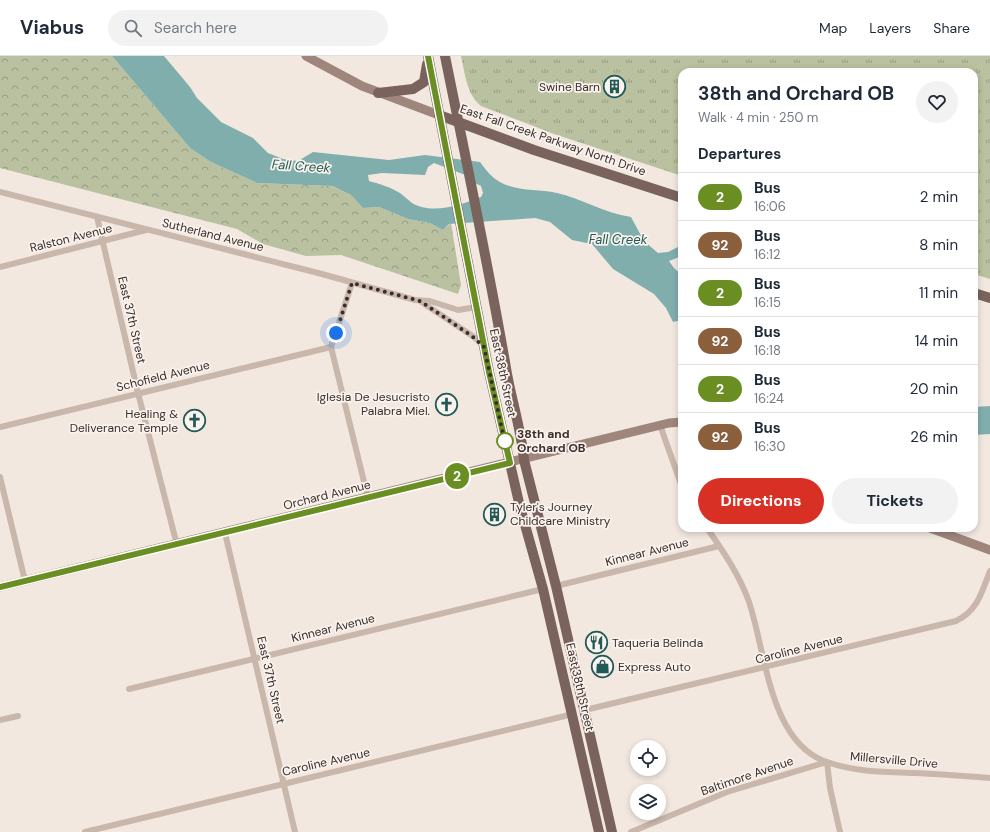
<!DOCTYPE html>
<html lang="en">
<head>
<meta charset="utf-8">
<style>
  body { margin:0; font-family:"DM Sans",sans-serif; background:#f2f2f3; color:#1f2937; height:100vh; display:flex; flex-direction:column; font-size:15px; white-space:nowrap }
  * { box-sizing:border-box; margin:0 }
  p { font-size:13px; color:#747a83 }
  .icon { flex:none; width:22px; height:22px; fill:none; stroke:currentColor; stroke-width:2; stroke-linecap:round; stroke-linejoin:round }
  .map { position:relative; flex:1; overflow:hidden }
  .panel { position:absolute; left:678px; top:12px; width:300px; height:464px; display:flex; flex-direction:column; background:#fff; border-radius:12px; box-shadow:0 2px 6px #0003 }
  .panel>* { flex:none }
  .badge { padding:0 8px; border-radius:13px; font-size:14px; line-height:26px }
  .tools { position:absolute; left:630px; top:684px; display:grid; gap:8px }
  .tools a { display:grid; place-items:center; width:36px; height:36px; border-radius:50%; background:#fff; box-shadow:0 2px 6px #0003; font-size:20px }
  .you { position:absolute; width:20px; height:20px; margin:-10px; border:3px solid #fff; border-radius:50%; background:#1a73e8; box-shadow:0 0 0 6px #1a73e833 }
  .map>.badge { position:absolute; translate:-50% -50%; box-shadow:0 0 0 2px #fff }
  h2 { padding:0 20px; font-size:15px; line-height:36px }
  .round { display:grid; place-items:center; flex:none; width:42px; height:42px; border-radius:21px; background:#f2f2f3 }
  .summary { display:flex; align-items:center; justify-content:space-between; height:68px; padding:0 20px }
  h1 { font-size:19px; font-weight:700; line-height:30px }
  .button { display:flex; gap:8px; margin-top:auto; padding:8px 20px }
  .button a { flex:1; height:46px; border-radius:24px; background:#d93025; color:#fff; font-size:16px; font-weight:700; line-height:46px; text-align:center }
  .button a+a { background:#f2f2f3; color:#1f2937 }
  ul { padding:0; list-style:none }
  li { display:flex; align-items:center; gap:12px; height:48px; padding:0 20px; border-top:1px solid #e0e1e3 }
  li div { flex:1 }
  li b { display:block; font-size:15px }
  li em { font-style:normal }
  li .badge { min-width:44px; font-weight:700; text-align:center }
  header { display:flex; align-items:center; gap:24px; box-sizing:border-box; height:56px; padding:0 20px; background:#fff; border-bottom:1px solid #e0e1e3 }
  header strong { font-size:19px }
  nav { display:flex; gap:22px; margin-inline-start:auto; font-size:14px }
  .search { width:280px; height:36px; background:#f2f2f3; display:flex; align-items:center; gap:10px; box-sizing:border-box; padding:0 14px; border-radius:22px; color:#747a83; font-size:15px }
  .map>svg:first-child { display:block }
  .forest { fill:url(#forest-crowns) }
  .park { fill:url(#park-tufts) }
  .water { fill:#80aeac; fill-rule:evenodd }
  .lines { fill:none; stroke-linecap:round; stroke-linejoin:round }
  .street { stroke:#cab7ac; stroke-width:6 }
  .secondary { stroke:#9e867d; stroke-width:9 }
  .primary { stroke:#7a635c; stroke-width:10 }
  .line-casing { stroke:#fff; stroke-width:9 }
  .line { stroke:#6b8e23; stroke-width:6 }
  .walk { stroke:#392e2b; stroke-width:4; stroke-dasharray:0 7.2 }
  .stop-dot { fill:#fff; stroke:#6b8e23; stroke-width:2 }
  .labels { text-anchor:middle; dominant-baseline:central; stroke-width:3.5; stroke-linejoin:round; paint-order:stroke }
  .poi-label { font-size:12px; fill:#392e2b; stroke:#faf2ec; text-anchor:end }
  .street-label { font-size:12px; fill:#392e2b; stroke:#faf2ec }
  .stop-label { font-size:12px; font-weight:bold; fill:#392e2b; stroke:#faf2ec; text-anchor:start }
  .water-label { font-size:13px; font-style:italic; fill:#215957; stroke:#faf2ec }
</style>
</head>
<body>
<header>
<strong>Viabus</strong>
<div class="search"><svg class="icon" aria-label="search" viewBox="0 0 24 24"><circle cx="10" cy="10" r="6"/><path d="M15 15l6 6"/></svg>Search here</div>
<nav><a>Map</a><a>Layers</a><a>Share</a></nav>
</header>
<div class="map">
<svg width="990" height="776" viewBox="0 0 990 776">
  <defs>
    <pattern id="forest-crowns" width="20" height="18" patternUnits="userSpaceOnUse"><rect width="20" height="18" fill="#b9c1a0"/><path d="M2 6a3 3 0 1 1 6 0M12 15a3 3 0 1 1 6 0" fill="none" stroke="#979d83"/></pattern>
    <pattern id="park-tufts" width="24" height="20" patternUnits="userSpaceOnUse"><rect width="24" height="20" fill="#b9c1a0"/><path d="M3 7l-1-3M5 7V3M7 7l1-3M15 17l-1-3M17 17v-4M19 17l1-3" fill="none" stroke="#979d83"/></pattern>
  </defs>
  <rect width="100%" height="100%" fill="#f2e8e0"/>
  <path class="forest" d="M0,0H112L190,92L211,106L257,127L331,130L351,139L363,152L379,151L408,163L430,167L443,174L451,167L461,229L458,238L341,199L306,200L263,188L237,173L0,112Z"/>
  <path class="park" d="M461,0H990V223L974,218V16H682V120L554,78L481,50C467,39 465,18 461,0Z"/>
  <g class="water">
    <path d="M112,0H164L190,31L197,42L221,66L253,82L268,97L283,103L298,105L313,96L389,104L425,99L480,106C486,114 491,121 500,126C518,136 538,133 557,137C583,143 604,157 631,161L644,185L658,197L668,196L682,189V200L669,205L674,212L682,219V264L673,266L666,252L654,238L613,213L592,188L572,184L550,166L535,162L449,168L443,174L430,167L408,163L379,151L363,152L351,139L332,130L257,127L211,106L190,92ZM434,107L468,120L473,126L481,130L483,137L481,141C461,149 432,159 412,147C408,144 404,140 400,137C390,131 380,128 369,125L368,119L382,117L425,119L428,111Z"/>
    <path d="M990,350V378L974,379V351Z"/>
  </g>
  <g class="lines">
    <g class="street">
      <path d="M0,136L322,218L415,244L430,245L458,254L477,251"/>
      <path d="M97,161L138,337L177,489"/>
      <path d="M0,211L146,174"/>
      <path d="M352,227L331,291L368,442"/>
      <path d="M420,245L474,281L484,290"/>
      <path d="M660,369L682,431"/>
      <path d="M0,371L331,291"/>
      <path d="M0,421L25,525"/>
      <path d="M707,472C723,495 738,517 748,543C766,593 768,686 827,706C855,716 885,716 914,717C939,718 965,720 990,722"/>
      <path d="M225,477L295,776"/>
      <path d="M556,530L719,490"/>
      <path d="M129,633L543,533"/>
      <path d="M585,654L956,565C978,555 982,535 990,515"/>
      <path d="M0,664L18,660"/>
      <path d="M85,776L573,658"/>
      <path d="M631,776L727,736L827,706L830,732L840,776"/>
    </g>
    <g class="secondary">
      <path d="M306,0L362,30L439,59"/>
      <path d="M930,472L990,494"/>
      <path d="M0,531L669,367L682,366"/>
    </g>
    <g class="primary">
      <path d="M428,0L489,316L520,451L543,533L599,776"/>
      <path d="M445,0C466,104 488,207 506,312C511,343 521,372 524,404L556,530L612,776"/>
      <path d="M378,37L413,33L424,26L427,8"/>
      <path d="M439,59L534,94L682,142"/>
      <path d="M974,237L990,242"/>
    </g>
  </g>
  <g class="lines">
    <defs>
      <path id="line" d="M0,531L510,407L489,316L428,0"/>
    </defs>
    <use href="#line" class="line-casing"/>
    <use href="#line" class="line"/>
    <path class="walk" d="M336,277L352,227L420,245L472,280L484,291L505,387V385"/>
  </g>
  <defs>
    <symbol id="building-ring" viewBox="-11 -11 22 22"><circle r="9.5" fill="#faf2ec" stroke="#215957" stroke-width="1.5"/><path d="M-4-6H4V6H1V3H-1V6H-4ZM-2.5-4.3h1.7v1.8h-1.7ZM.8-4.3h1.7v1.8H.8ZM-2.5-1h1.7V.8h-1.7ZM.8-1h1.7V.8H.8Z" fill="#215957"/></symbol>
    <symbol id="church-ring" viewBox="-11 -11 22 22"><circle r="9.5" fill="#faf2ec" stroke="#215957" stroke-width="1.5"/><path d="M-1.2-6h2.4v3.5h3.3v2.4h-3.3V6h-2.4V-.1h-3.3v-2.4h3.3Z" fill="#215957"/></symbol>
    <symbol id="restaurant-ring" viewBox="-11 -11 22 22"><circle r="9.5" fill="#faf2ec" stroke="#215957" stroke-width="1.5"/><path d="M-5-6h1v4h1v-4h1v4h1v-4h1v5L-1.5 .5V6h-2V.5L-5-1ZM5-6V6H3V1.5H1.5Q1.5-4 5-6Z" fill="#215957"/></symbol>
    <symbol id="shop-ring" viewBox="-11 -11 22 22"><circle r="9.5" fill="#faf2ec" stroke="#215957" stroke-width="1.5"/><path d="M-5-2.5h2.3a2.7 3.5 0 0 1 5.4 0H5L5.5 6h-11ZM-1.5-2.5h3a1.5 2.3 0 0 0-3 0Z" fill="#215957"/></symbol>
  </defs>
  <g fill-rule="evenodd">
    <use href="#building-ring" x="602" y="18" width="25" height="25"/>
    <use href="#church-ring" x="434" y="336" width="25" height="25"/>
    <use href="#church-ring" x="182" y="352" width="25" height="25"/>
    <use href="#building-ring" x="482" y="446" width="25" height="25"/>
    <use href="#restaurant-ring" x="584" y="574" width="25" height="25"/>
    <use href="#shop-ring" x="590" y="598" width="25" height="25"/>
  </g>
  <circle class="stop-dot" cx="505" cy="385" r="8"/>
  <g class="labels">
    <g class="poi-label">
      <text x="600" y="31">Swine Barn</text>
      <text x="430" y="341">Iglesia De Jesucristo<tspan x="430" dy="14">Palabra Miel.</tspan></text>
      <text x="178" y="358">Healing &amp;<tspan x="178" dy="14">Deliverance Temple</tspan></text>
      <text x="510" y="451" text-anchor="start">Tyler's Journey<tspan x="510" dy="14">Childcare Ministry</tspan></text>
      <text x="612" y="587" text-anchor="start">Taqueria Belinda</text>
      <text x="618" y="611" text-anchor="start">Express Auto</text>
    </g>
    <g class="street-label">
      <text transform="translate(553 84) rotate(19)">East Fall Creek Parkway North Drive</text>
      <text transform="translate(213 179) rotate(14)">Sutherland Avenue</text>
      <text transform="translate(71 182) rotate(-14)">Ralston Avenue</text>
      <text transform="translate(132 264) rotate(77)">East 37th Street</text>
      <text transform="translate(503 317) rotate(78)">East 38th Street</text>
      <text transform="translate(163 320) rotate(-14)">Schofield Avenue</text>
      <text transform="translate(327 439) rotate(-14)">Orchard Avenue</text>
      <text transform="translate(647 496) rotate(-14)">Kinnear Avenue</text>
      <text transform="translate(333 572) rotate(-14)">Kinnear Avenue</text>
      <text transform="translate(799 593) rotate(-14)">Caroline Avenue</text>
      <text transform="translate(271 624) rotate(77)">East 37th Street</text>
      <text transform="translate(580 631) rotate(77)">East 38th Street</text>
      <text transform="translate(894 704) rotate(5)">Millersville Drive</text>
      <text transform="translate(326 706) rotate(-13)">Caroline Avenue</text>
      <text transform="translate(747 720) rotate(-19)">Baltimore Avenue</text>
    </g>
    <g class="stop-label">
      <text x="517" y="378">38th and<tspan x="517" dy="14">Orchard OB</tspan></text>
    </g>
    <g class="water-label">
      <text transform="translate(301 110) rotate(4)">Fall Creek</text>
      <text x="618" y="183">Fall Creek</text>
    </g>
  </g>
</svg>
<div class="tools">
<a><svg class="icon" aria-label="locate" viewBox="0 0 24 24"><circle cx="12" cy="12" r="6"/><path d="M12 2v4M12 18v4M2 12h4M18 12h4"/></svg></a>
<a><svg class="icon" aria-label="layers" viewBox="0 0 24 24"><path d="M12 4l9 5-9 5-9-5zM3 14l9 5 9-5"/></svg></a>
</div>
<div class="you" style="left:336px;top:277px"></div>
<b class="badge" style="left:457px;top:420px;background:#6b8e23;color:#fff">2</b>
<section class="panel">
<div class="summary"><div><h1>38th and Orchard OB</h1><p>Walk · 4 min · 250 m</p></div><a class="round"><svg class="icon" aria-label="heart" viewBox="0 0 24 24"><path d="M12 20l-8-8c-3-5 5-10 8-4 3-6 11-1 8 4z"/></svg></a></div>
<h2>Departures</h2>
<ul>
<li><span class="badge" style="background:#6b8e23;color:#fff">2</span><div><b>Bus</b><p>16:06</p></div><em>2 min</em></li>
<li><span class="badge" style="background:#8b5e3c;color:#fff">92</span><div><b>Bus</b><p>16:12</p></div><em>8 min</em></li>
<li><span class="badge" style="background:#6b8e23;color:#fff">2</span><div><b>Bus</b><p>16:15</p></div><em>11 min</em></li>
<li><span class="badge" style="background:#8b5e3c;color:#fff">92</span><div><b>Bus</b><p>16:18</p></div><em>14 min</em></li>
<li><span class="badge" style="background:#6b8e23;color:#fff">2</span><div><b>Bus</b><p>16:24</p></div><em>20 min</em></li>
<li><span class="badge" style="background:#8b5e3c;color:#fff">92</span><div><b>Bus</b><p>16:30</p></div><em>26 min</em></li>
</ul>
<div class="button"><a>Directions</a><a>Tickets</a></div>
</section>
</div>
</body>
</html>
